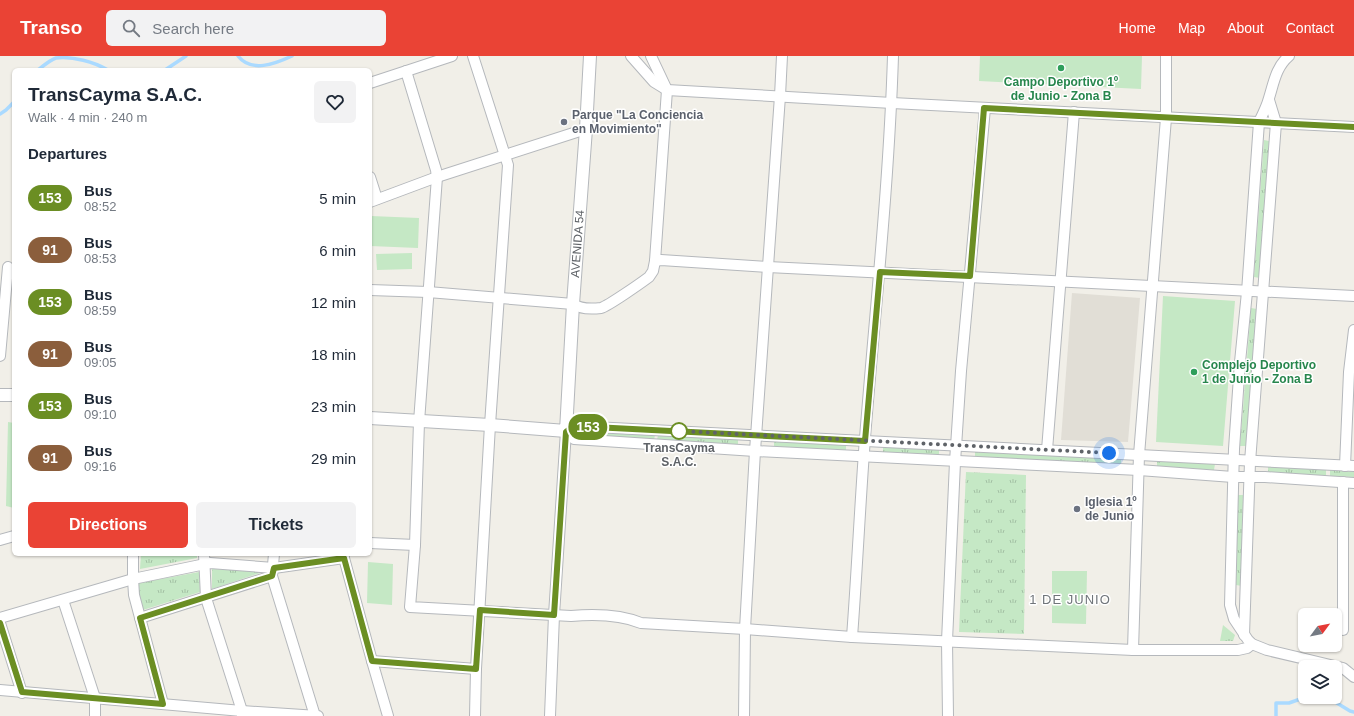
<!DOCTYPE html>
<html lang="en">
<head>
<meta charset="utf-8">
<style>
  body { margin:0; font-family:Helvetica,sans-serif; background:#f2f2f3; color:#1f2937; height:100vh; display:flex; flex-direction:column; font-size:15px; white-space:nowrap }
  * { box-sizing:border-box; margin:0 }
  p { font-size:13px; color:#747a83 }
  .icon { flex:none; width:22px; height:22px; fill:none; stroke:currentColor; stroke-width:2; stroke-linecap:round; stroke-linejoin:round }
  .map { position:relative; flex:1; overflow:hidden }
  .sheet { position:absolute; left:12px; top:12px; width:360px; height:488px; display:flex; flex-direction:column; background:#fff; border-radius:6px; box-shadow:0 1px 3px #0004 }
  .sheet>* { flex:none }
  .badge { padding:0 8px; border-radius:13px; font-size:14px; line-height:26px }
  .needle { width:26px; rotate:58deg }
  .buttons { position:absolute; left:1298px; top:552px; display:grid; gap:8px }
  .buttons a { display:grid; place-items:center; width:44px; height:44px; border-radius:6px; background:#fff; box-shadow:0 1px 3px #0004; font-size:20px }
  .you { position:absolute; width:20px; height:20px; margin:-10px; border:3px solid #fff; border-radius:50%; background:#1a73e8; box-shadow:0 0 0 6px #1a73e833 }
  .map>.badge { position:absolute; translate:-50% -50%; box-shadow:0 0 0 2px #fff }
  h2 { padding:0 16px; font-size:15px; line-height:36px }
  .round { display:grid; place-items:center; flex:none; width:42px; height:42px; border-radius:6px; background:#f2f2f3 }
  .head { display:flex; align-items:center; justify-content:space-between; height:68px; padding:0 16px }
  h1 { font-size:19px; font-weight:700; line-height:30px }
  .action { display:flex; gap:8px; margin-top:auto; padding:8px 16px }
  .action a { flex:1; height:46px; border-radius:6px; background:#ea4335; color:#fff; font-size:16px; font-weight:700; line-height:46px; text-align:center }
  .action a+a { background:#f2f2f3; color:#1f2937 }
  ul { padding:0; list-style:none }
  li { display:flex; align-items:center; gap:12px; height:52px; padding:0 16px }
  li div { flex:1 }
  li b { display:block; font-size:15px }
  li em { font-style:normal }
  li .badge { min-width:44px; font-weight:700; text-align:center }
  header { display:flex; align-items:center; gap:24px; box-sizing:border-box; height:56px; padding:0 20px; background:#ea4335; color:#fff }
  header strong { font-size:19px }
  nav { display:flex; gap:22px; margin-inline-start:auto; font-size:14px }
  .search { width:280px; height:36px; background:#f2f2f3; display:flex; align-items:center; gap:10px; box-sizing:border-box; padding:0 14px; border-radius:6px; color:#747a83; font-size:15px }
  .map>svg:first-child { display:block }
  .education { fill:#e1ded6 }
  .grass { fill:url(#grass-tufts) }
  .park { fill:#c5e8c5 }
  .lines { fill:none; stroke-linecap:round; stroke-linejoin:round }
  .stream { stroke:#aadaff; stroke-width:3.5 }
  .minor-casing { stroke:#b5b8bc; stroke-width:12 }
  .tertiary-casing { stroke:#b5b8bc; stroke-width:14 }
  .minor { stroke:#fff; stroke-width:10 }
  .tertiary { stroke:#fff; stroke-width:12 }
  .line-casing { stroke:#fff; stroke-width:9 }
  .line { stroke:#6b8e23; stroke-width:6 }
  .walk { stroke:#5f6368; stroke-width:4; stroke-dasharray:0 7.2 }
  .leisure-dot { fill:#2e9e5b; stroke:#fff; stroke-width:1.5 }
  .worship-dot { fill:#6b7280; stroke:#fff; stroke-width:1.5 }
  .stop-dot { fill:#fff; stroke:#6b8e23; stroke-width:2 }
  .labels { text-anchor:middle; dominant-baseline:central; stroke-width:3; stroke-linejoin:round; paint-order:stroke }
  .leisure-label { font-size:12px; font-weight:bold; fill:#27864d; stroke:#fff }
  .worship-label { font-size:12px; font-weight:bold; fill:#5b616d; stroke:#fff; text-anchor:start }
  .street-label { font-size:12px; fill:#5f6368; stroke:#fff }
  .stop-label { font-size:12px; font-weight:bold; fill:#5f6368; stroke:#fff }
  .neighbourhood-label { font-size:13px; letter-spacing:1px; fill:#70757a; stroke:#fff }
</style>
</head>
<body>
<header>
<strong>Transo</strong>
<div class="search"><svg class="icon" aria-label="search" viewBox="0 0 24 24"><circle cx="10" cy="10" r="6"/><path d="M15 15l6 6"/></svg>Search here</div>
<nav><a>Home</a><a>Map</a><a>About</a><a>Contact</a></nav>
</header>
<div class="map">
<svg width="1354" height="660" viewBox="0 0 1354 660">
  <defs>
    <pattern id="grass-tufts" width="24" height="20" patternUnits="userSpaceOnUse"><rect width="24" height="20" fill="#c5e8c5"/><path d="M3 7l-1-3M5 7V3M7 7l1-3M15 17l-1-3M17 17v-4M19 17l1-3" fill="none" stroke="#a3c0a4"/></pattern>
  </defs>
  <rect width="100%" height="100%" fill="#f1efe8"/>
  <path class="education" d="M1072,237L1140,242L1128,386L1061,384Z"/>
  <g class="grass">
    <path d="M1264,84L1269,85L1260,222L1254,221Z"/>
    <path d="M1251,252L1257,253L1246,390H1240Z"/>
    <path d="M585,374L655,379L654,384L585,379Z"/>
    <path d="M658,379L738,383V389L657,384Z"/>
    <path d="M774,385L846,389V395L774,391Z"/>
    <path d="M883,391L939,394V400L883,397Z"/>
    <path d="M975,396L1121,403V408L975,401Z"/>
    <path d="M1157,405L1215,408L1214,414L1157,410Z"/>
    <path d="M1268,410L1326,414V420L1268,416Z"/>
    <path d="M1330,414L1354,416V421L1330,420Z"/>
    <path d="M966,416L1026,419L1024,578L959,576Z"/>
    <path d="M1237,439H1243L1242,530L1236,529Z"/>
    <path d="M141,498H197V502L140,513Z"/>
    <path d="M212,513L260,515V517L212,533Z"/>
    <path d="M199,516L200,536L143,554L139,539V527Z"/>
    <path d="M1223,569L1235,579L1233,585H1220Z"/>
  </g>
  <g class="park">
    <path d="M980,0H1142L1141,33L979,25Z"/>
    <path d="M371,160L419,162L418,192L370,190Z"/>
    <path d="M412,197V213L377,214L376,198Z"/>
    <path d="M1163,240L1235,245L1223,390L1156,386Z"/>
    <path d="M8,366L14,367V452L6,450Z"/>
    <path d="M368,506L393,508L392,549L367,547Z"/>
    <path d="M1052,515H1087L1086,568L1052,567Z"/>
  </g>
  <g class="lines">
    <g class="stream">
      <path d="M238,0C251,17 275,8 292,0"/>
      <path d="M38,14C43,10 50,4 56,2C73,0 94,6 108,14"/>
      <path d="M165,14L186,0"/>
      <path d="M0,58L6,54L14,46"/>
      <path d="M1327,641L1350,655L1354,656"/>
      <path d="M1276,660V647H1289L1306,641"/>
    </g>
    <defs>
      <g id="minor">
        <path d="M473,0L508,109L490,369L476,613L475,660"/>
        <path d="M631,0L654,26L667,34L892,47L1354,71"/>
        <path d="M1289,0C1276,11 1274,26 1269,42C1267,50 1263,58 1259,66L1247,236L1240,306L1234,393L1230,549L1234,563L1248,584L1252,588L1267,594L1343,612L1354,621"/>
        <path d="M406,15L436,114L437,121L419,366L415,489L410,551L571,560C594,558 619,558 641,567L745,573L852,581L1133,594H1238L1247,592L1252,588"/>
        <path d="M370,27L452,0"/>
        <path d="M370,121L377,143"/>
        <path d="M370,146L437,121L586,73"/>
        <path d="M655,205L661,204L768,211L1354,240"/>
        <path d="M370,234L428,236L573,248C580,253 592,253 601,252C608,250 641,227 649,221L653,215L655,205L667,34L651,0"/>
        <path d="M0,300L8,211"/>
        <path d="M566,375L574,383L755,395L1139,414L1233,421H1265L1354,427"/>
        <path d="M1047,394L1074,56"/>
        <path d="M1345,410L1349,316L1354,274"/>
        <path d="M0,484L14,480"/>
        <path d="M370,487L415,489"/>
        <path d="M133,498V523L134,539L163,648"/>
        <path d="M204,498L206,542L242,655V660"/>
        <path d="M274,498L272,520L315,660"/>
        <path d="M344,498V502L372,605L388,660"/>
        <path d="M63,544L95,642V660"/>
        <path d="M0,562L133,523L210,507L274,512L344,502"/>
        <path d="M140,562L272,520"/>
        <path d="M0,567L22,637"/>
        <path d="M1343,574V426"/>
        <path d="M1244,579L1250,406L1276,67L1269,44"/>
        <path d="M852,581C857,515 860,449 865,382C875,255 889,128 893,0"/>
        <path d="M1133,594L1139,399L1166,62V0"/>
        <path d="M372,605L476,613"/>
        <path d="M0,634L242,655L318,660"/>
        <path d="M550,660L554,559L566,375L574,370L1354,410"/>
        <path d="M744,660L745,573L755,395L780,40L782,0"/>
        <path d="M948,660L947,585L955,406L961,315L985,52"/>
      </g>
      <g id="tertiary">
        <path d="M0,339H14"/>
        <path id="s1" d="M370,362L490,369L566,375L573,248L586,73L590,0"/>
      </g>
    </defs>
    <use href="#minor" class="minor-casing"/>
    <use href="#tertiary" class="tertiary-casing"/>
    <use href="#minor" class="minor"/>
    <use href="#tertiary" class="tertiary"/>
  </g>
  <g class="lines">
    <defs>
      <path id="line" d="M0,567L22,636L163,648L140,562L272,520L274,512L344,502L372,605L476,613L480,554L554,559L566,376L574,370L865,385L880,216L970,220L984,52L1354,71"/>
    </defs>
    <use href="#line" class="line-casing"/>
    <use href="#line" class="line"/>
    <path class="walk" d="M679,375L1109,397"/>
  </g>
  <g class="leisure-dot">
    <circle cx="1061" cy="12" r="4"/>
    <circle cx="1194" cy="316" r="4"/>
  </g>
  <g class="worship-dot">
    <circle cx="564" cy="66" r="4"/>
    <circle cx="1077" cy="453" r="4"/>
  </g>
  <circle class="stop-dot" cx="679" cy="375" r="8"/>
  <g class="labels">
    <g class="leisure-label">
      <text x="1061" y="26">Campo Deportivo 1º<tspan x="1061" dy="14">de Junio - Zona B</tspan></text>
      <text x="1202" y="309" text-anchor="start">Complejo Deportivo<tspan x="1202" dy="14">1 de Junio - Zona B</tspan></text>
    </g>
    <g class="worship-label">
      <text x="572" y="59">Parque "La Conciencia<tspan x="572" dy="14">en Movimiento"</tspan></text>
      <text x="1085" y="446">Iglesia 1º<tspan x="1085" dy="14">de Junio</tspan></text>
    </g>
    <g class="street-label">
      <text stroke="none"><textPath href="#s1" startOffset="384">AVENIDA 54</textPath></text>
    </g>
    <g class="stop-label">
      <text x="679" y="392">TransCayma<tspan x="679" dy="14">S.A.C.</tspan></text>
    </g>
    <g class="neighbourhood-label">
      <text x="1070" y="543">1 DE JUNIO</text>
    </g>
  </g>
</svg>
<div class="buttons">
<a><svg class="needle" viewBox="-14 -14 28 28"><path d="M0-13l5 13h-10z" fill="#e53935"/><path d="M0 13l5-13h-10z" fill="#747a83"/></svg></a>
<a><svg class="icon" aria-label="layers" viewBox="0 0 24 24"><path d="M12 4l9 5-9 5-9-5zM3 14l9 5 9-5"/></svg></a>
</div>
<div class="you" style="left:1109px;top:397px"></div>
<b class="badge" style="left:588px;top:371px;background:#6b8e23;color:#fff">153</b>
<section class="sheet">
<div class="head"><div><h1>TransCayma S.A.C.</h1><p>Walk · 4 min · 240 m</p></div><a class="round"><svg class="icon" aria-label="heart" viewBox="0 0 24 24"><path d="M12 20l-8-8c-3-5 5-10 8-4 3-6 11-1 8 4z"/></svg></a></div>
<h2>Departures</h2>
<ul>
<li><span class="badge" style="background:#6b8e23;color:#fff">153</span><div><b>Bus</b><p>08:52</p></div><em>5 min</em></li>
<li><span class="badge" style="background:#8b5e3c;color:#fff">91</span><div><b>Bus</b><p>08:53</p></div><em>6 min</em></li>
<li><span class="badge" style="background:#6b8e23;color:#fff">153</span><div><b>Bus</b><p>08:59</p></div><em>12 min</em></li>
<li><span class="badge" style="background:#8b5e3c;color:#fff">91</span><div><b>Bus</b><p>09:05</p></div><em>18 min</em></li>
<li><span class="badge" style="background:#6b8e23;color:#fff">153</span><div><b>Bus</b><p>09:10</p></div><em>23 min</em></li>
<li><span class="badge" style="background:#8b5e3c;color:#fff">91</span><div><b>Bus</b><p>09:16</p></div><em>29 min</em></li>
</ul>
<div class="action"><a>Directions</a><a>Tickets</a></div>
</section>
</div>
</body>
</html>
